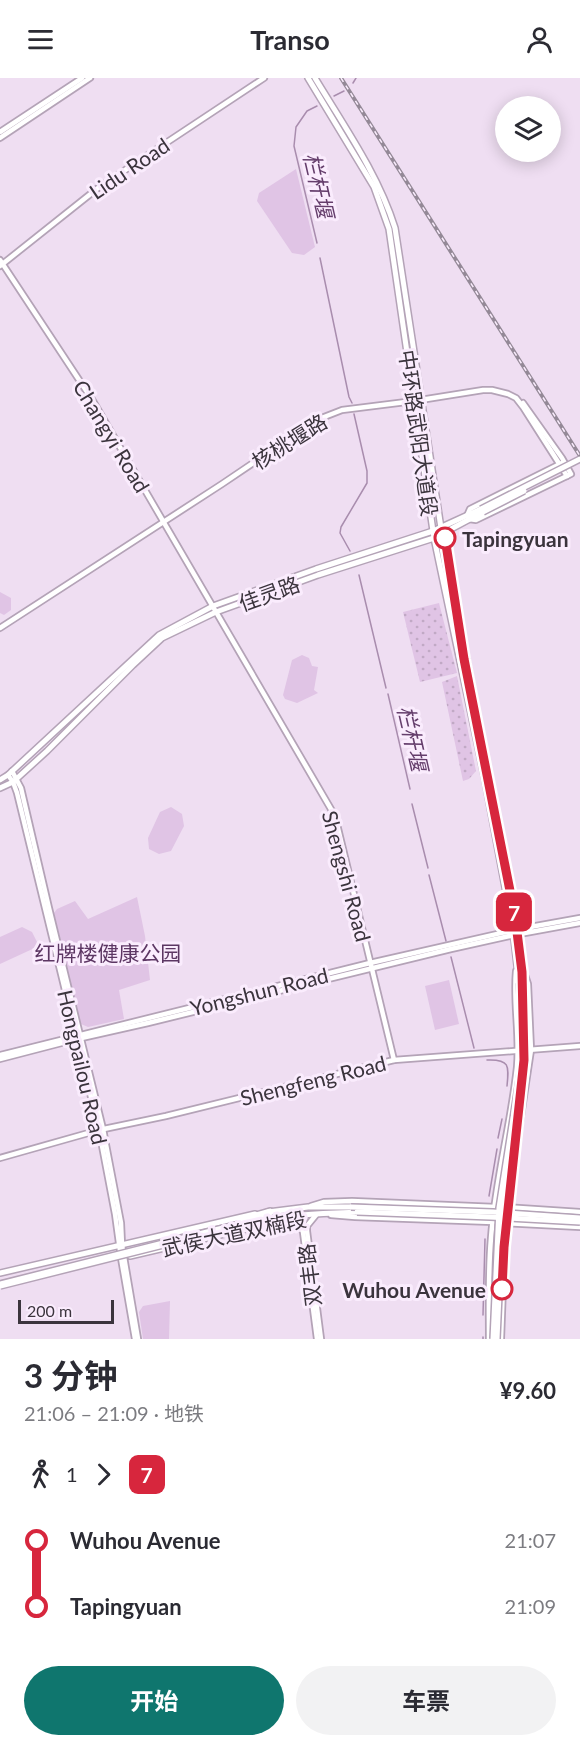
<!DOCTYPE html>
<html lang="zh">
<head>
<meta charset="utf-8">
<style>
  body { margin:0; font-family:Lato,"Noto Sans SC",sans-serif; background:#f2f2f3; color:#2b2b33; height:100vh; display:flex; flex-direction:column; font-size:22px; white-space:nowrap }
  * { box-sizing:border-box; margin:0 }
  p { font-size:20px; color:#7c7c81 }
  .icon { flex:none; width:33px; height:33px; fill:none; stroke:currentColor; stroke-width:2; stroke-linecap:round; stroke-linejoin:round }
  .map { position:relative; height:1261px; overflow:hidden }
  .details { display:flex; flex-direction:column; background:#fff; flex:1 }
  .details>* { flex:none }
  .badge { padding:0 12px; border-radius:9px; font-size:21px; line-height:39px }
  .fabs { position:absolute; left:495px; top:18px; display:grid; gap:12px }
  .fabs a { display:grid; place-items:center; width:66px; height:66px; border-radius:50%; background:#fff; box-shadow:0 3px 15px #0003; font-size:30px }
  .scale { position:absolute; left:18px; bottom:15px; width:96px; box-sizing:border-box; padding-left:6px; border:3px solid #3b343d; border-top:0; font-size:16px; line-height:21px; white-space:nowrap; color:#3b343d; -webkit-text-stroke:4px #faecfd; paint-order:stroke }
  .map>.badge { position:absolute; translate:-50% -50%; box-shadow:0 0 0 3px #fff }
  .legs { display:flex; align-items:center; gap:9px; height:66px; padding:0 24px; font-size:20px }
  .legs p { margin-inline-start:auto }
  .head { display:flex; align-items:center; justify-content:space-between; height:102px; padding:0 24px }
  h1 { font-size:33px; font-weight:700; line-height:45px }
  .button { display:flex; gap:12px; margin-top:auto; padding:12px 24px }
  .button a { flex:1; height:69px; border-radius:36px; background:#0f766e; color:#fff; font-size:24px; font-weight:700; line-height:69px; text-align:center }
  .button a+a { background:#f2f2f3; color:#2b2b33 }
  ul { padding:0 24px; list-style:none }
  li { display:flex; align-items:center; gap:21px; height:66px; font-size:22px }
  li i { display:grid; place-items:center; width:9px; height:100%; margin:0 8px; background:currentColor }
  li i::after { content:''; width:15px; height:15px; margin:-8px; border:4px solid; border-radius:50%; background:#fff }
  li p { margin-inline-start:auto }
  li:first-child i { background:linear-gradient(#0000 50%,currentColor 0) }
  li:last-child i { background:linear-gradient(currentColor 50%,#0000 0) }
  header { display:flex; justify-content:space-between; align-items:center; height:78px; padding:0 24px; background:#fff; font-size:27px; font-weight:700 }
  .map>svg:first-child { display:block }
  .grass { fill:url(#grass-dots) }
  .park { fill:#e0c4e5 }
  .lines { fill:none; stroke-linecap:round; stroke-linejoin:round }
  .stream { stroke:#a98dae; stroke-width:1.5 }
  .secondary-casing { stroke:#b4a3b7; stroke-width:8 }
  .primary-casing { stroke:#b4a3b7; stroke-width:8 }
  .highway-casing { stroke:#b4a3b7; stroke-width:10 }
  .secondary { stroke:#fff; stroke-width:4.5 }
  .primary { stroke:#fff; stroke-width:5 }
  .highway { stroke:#fff; stroke-width:7 }
  .rail-casing { stroke:#948997; stroke-width:4 }
  .rail { stroke:#faecfd; stroke-width:1.5; stroke-dasharray:4.5; stroke-linecap:butt }
  .primary-bridge-casing { stroke:#b4a3b7; stroke-width:8; stroke-linecap:butt }
  .highway-bridge-casing { stroke:#b4a3b7; stroke-width:10; stroke-linecap:butt }
  .primary-bridge { stroke:#fff; stroke-width:5 }
  .highway-bridge { stroke:#fff; stroke-width:7 }
  .line-1-casing { stroke:#fff; stroke-width:14 }
  .line-1 { stroke:#d7263d; stroke-width:9 }
  .stop-1-dot { fill:#fff; stroke:#d7263d; stroke-width:3 }
  .labels { text-anchor:middle; dominant-baseline:central; stroke-width:6; stroke-linejoin:round; paint-order:stroke }
  .street-label { font-size:21px; fill:#3b343d; stroke:#faecfd }
  .stop-label { font-size:21px; font-weight:bold; fill:#3b343d; stroke:#faecfd; text-anchor:start }
  .park-label { font-size:21px; fill:#5c3663; stroke:#faecfd }
  .water-label { font-size:22px; font-style:italic; fill:#653e6c; stroke:#faecfd }
</style>
</head>
<body>
<header><svg class="icon" aria-label="menu" viewBox="0 0 24 24"><path d="M4 6h16M4 12h16M4 18h16"/></svg>Transo<svg class="icon" aria-label="person" viewBox="0 0 24 24"><circle cx="12" cy="8" r="4"/><path d="M4 21q1-7 8-7t8 7"/></svg></header>
<div class="map">
<svg width="580" height="1261" viewBox="0 0 580 1261">
  <defs>
    <pattern id="grass-dots" width="8" height="8" patternUnits="userSpaceOnUse" patternTransform="scale(1.5)"><rect width="8" height="8" fill="#e0c4e5"/><path d="M2 2h.1M6 6h.1" fill="none" stroke="#c1a9c5" stroke-width="1.8" stroke-linecap="round"/></pattern>
  </defs>
  <rect width="100%" height="100%" fill="#efdef2"/>
  <g class="grass">
    <path d="M439,525L457,595L420,604L403,534Z"/>
    <path d="M457,598L476,693L469,701L463,703L442,604Z"/>
  </g>
  <g class="park">
    <path d="M296,91L315,169L304,177L292,175L257,123L259,115Z"/>
    <path d="M0,514L11,520V532L4,537L0,535Z"/>
    <path d="M302,577L309,580L312,588L318,589L314,612L318,615L297,625L285,621L283,617L292,582Z"/>
    <path d="M171,729L182,736L184,748L171,773L159,776L149,771L148,760L160,734Z"/>
    <path d="M137,819L145,858L150,902L119,912L124,941L88,949L81,946L80,943L54,835L57,831L75,823L88,841Z"/>
    <path d="M22,849L32,854L39,868L0,886V859Z"/>
    <path d="M449,902L459,946L435,952L425,908Z"/>
    <path d="M170,1223L169,1261H143L139,1234L143,1228Z"/>
  </g>
  <g class="lines">
    <g class="stream">
      <path d="M353,5L356,0"/>
      <path d="M334,18L344,13"/>
      <path d="M317,28L307,33L296,49L294,68L317,165"/>
      <path d="M320,180L349,319L352,325"/>
      <path d="M350,473L340,455L341,449L367,405V393L354,336"/>
      <path d="M359,497L386,610"/>
      <path d="M388,616L410,711"/>
      <path d="M412,726L428,790"/>
      <path d="M429,797L446,863"/>
      <path d="M451,879L474,970"/>
      <path d="M487,982C510,981 509,988 507,1008"/>
      <path d="M498,1060L502,1041"/>
      <path d="M489,1118L497,1071"/>
      <path d="M483,1237L485,1161"/>
      <path d="M483,1261V1259"/>
    </g>
    <defs>
      <g id="secondary">
        <path d="M0,54L82,0"/>
        <path d="M0,60L90,0"/>
        <path d="M0,182L93,323L335,738L394,982"/>
        <path d="M0,188L98,110L264,0"/>
        <path d="M467,438L470,431L562,385"/>
        <path d="M469,441L476,442L571,396L562,380L523,325"/>
        <path d="M0,550L222,406L308,348L324,339L342,332L414,323L483,312H492L508,316L516,320L523,329L567,398"/>
        <path d="M12,693L21,710L49,830L103,1051L121,1145L122,1167L138,1261"/>
        <path d="M8,697L13,704L17,715L99,1052L115,1136L121,1180L135,1261"/>
        <path d="M0,977L370,885L519,851L580,840"/>
        <path d="M0,981L77,961L148,945L451,871L514,857L580,845"/>
        <path d="M0,1080L99,1052L166,1038L394,982L580,968"/>
        <path d="M311,1128L324,1124L352,1123L496,1129"/>
        <path d="M505,1129L580,1134"/>
        <path d="M316,1137L307,1148V1153L321,1261"/>
        <path d="M331,1137L355,1139L493,1144"/>
        <path d="M289,1139L299,1147L303,1154L317,1261"/>
        <path d="M505,1145L580,1149"/>
        <path d="M489,1261C489,1228 488,1194 491,1160C495,1103 511,1046 517,989C520,957 513,925 516,893"/>
        <path d="M501,1261L505,1156L507,1130L531,972L528,906L523,891"/>
      </g>
      <g id="primary">
        <path d="M308,0L374,109L389,151L434,460L485,702L513,852L519,905"/>
        <path d="M315,0C344,48 378,96 395,150L441,450L519,851L523,906"/>
        <path d="M0,702L8,697L159,557L213,528L316,491L433,453L481,431"/>
        <path d="M0,710L13,704L47,673L133,587L162,560L216,534L318,497L434,460L483,434"/>
        <path d="M268,1134L308,1129H351"/>
        <path d="M130,1178L259,1148C281,1134 330,1136 357,1134"/>
        <path d="M0,1195L255,1136"/>
      </g>
      <g id="highway">
        <path d="M239,1143L270,1134"/>
        <path d="M239,1147L269,1142"/>
      </g>
    </defs>
    <use href="#secondary" class="secondary-casing"/>
    <use href="#primary" class="primary-casing"/>
    <use href="#highway" class="highway-casing"/>
    <use href="#secondary" class="secondary"/>
    <use href="#primary" class="primary"/>
    <use href="#highway" class="highway"/>
    <defs>
      <path id="rail" d="M341,0L580,378"/>
    </defs>
    <use href="#rail" class="rail-casing"/>
    <use href="#rail" class="rail"/>
    <defs>
      <g id="primary-bridge">
        <path d="M481,431L580,381"/>
        <path d="M483,434L524,413"/>
        <path d="M523,997C528,967 525,937 523,906"/>
        <path d="M351,1129L493,1134L580,1140"/>
        <path d="M357,1134L490,1139L580,1144"/>
        <path d="M493,1261L499,1130L522,983V940L519,905"/>
        <path d="M497,1261L503,1130L522,1006"/>
      </g>
      <path id="highway-bridge" d="M0,1207L239,1147"/>
    </defs>
    <use href="#primary-bridge" class="primary-bridge-casing"/>
    <use href="#highway-bridge" class="highway-bridge-casing"/>
    <use href="#primary-bridge" class="primary-bridge"/>
    <use href="#highway-bridge" class="highway-bridge"/>
  </g>
  <g class="lines">
    <defs>
      <path id="line-1" d="M445,460L464,581L515,838L522,894L524,982L504,1169L502,1211"/>
    </defs>
    <use href="#line-1" class="line-1-casing"/>
    <use href="#line-1" class="line-1"/>
  </g>
  <g class="stop-1-dot">
    <circle cx="445" cy="460" r="10"/>
    <circle cx="502" cy="1211" r="10"/>
  </g>
  <g class="labels">
    <g class="street-label">
      <text transform="translate(129 90) rotate(-34)">Lidu Road</text>
      <text transform="translate(419 355) rotate(82)">中环路武阳大道段</text>
      <text transform="translate(112 358) rotate(59)">Changyi Road</text>
      <text transform="translate(289 363) rotate(-32)">核桃堰路</text>
      <text transform="translate(269 515) rotate(-20)">佳灵路</text>
      <text transform="translate(347 798) rotate(75)">Shengshi Road</text>
      <text transform="translate(259 913) rotate(-14)">Yongshun Road</text>
      <text transform="translate(83 989) rotate(77)">Hongpailou Road</text>
      <text transform="translate(313 1002) rotate(-14)">Shengfeng Road</text>
      <text transform="translate(234 1155) rotate(-12)">武侯大道双楠段</text>
      <text transform="translate(309 1197) rotate(-97)">双丰路</text>
    </g>
    <g class="stop-label">
      <text x="462" y="460">Tapingyuan</text>
      <text x="486" y="1211" text-anchor="end">Wuhou Avenue</text>
    </g>
    <g class="park-label">
      <text x="108" y="874">红牌楼健康公园</text>
    </g>
    <g class="water-label">
      <text transform="translate(319 107) rotate(77)">栏杆堰</text>
      <text transform="translate(413 660) rotate(77)">栏杆堰</text>
    </g>
  </g>
</svg>
<div class="fabs">
<a><svg class="icon" aria-label="layers" viewBox="0 0 24 24"><path d="M12 4l9 5-9 5-9-5zM3 14l9 5 9-5"/></svg></a>
</div>
<div class="scale">200 m</div>
<b class="badge" style="left:514px;top:834px;background:#d7263d;color:#fff">7</b>
</div>
<section class="details">
<div class="head"><div><h1>3 分钟</h1><p>21:06 – 21:09 · 地铁</p></div><b>¥9.60</b></div>
<div class="legs"><svg class="icon" aria-label="walk" viewBox="0 0 24 24"><circle cx="13" cy="4" r="2"/><path d="M13 8l-2 6 4 7M11 14l-3 7M7 12l3-4h3l4 4"/></svg>1<svg class="icon" aria-label="forward" viewBox="0 0 24 24"><path d="M9 5l7 7-7 7"/></svg><b class="badge" style="background:#d7263d;color:#fff">7</b></div>
<ul>
<li><i style="color:#d7263d"></i><b>Wuhou Avenue</b><p>21:07</p></li>
<li><i style="color:#d7263d"></i><b>Tapingyuan</b><p>21:09</p></li>
</ul>
<div class="button"><a>开始</a><a>车票</a></div>
</section>
</body>
</html>
